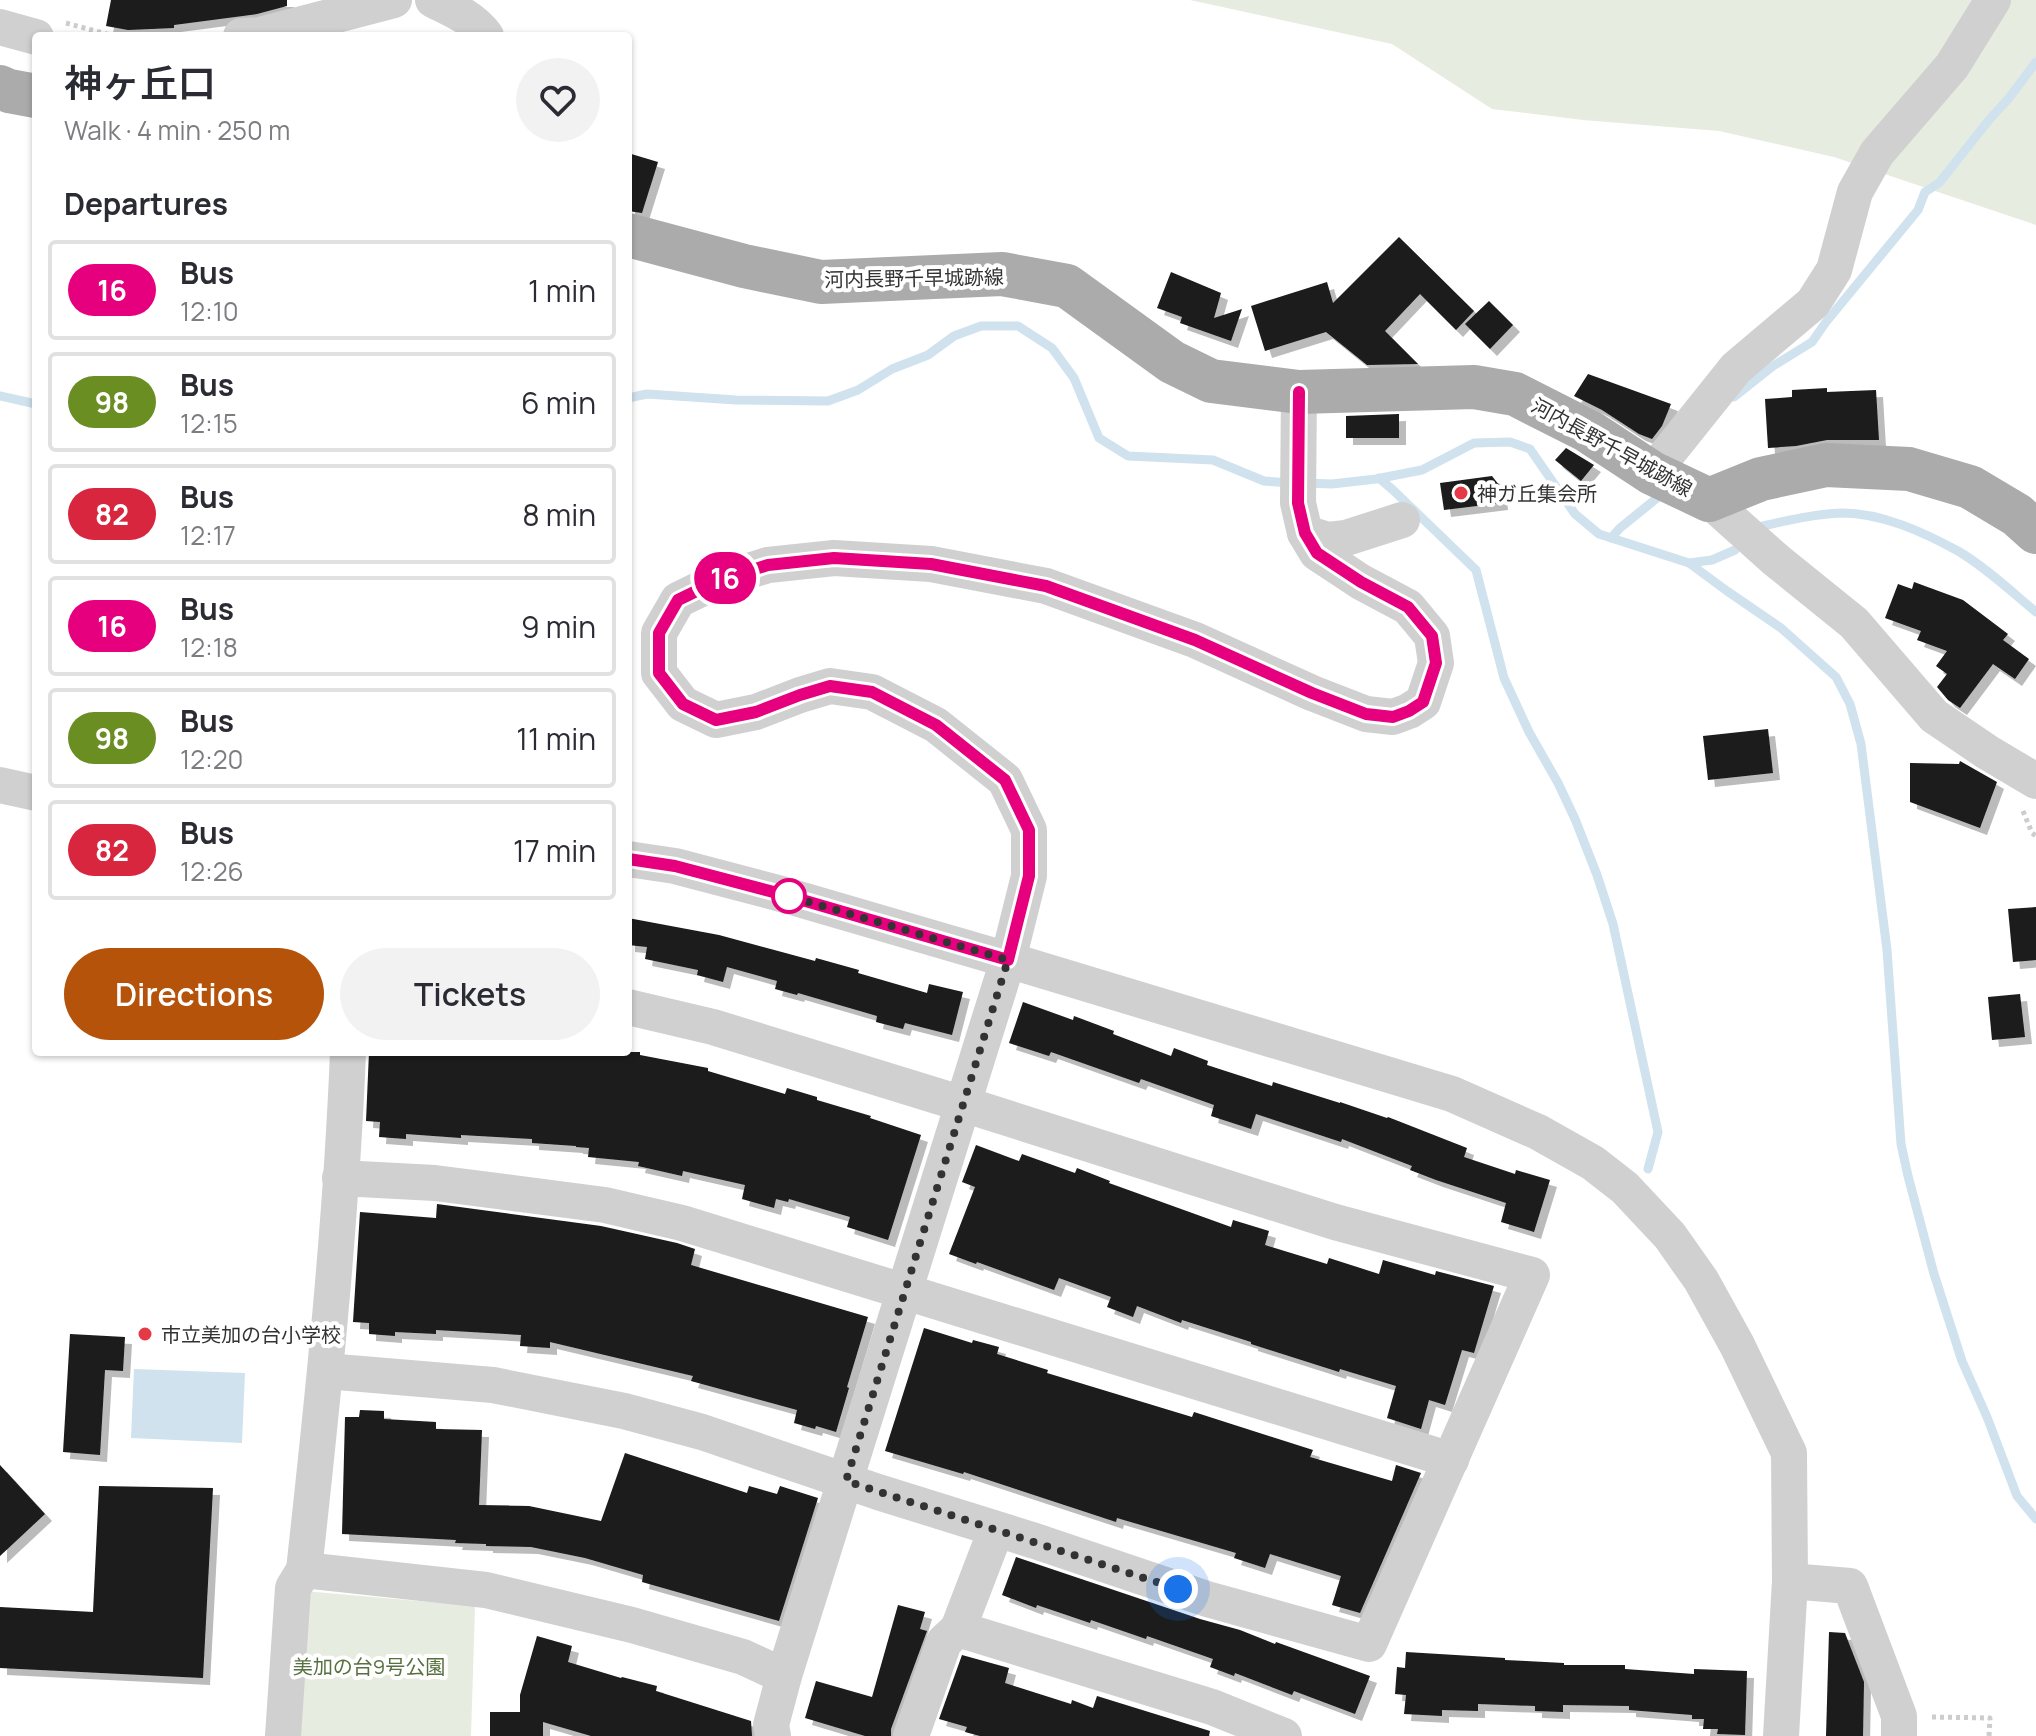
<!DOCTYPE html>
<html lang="en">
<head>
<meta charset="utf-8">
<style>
  body { margin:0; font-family:Manrope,"Noto Sans JP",sans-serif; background:#f2f2f3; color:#2b2b33; height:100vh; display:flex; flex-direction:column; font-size:30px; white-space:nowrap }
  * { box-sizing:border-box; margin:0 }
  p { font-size:26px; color:#7c7c81 }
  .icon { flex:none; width:44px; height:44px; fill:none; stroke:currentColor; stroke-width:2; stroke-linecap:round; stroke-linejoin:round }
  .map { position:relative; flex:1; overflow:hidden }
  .details { position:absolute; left:32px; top:32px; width:600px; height:1024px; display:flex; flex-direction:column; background:#fff; border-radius:8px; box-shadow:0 2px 6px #0004 }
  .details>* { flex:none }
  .badge { padding:0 16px; border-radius:26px; font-size:28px; line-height:52px }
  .you { position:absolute; width:40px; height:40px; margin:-20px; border:6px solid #fff; border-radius:50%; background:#1a73e8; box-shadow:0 0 0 12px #1a73e833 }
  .map>.badge { position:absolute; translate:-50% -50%; box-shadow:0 0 0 4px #fff }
  h2 { padding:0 32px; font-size:30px; line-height:72px }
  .round { display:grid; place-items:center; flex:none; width:84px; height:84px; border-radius:42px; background:#f2f2f3 }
  .headline { display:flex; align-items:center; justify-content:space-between; height:136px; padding:0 32px }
  h1 { font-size:38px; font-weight:600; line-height:60px }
  .cta { display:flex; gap:16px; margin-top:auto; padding:16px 32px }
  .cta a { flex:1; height:92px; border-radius:48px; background:#b45309; color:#fff; font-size:32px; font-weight:600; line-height:92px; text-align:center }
  .cta a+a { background:#f2f2f3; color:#2b2b33 }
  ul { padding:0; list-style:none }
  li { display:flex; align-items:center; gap:24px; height:100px; margin:0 16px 12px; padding:0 16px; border:4px solid #e1e1e2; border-radius:8px }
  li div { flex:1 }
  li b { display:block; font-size:30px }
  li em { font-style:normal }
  li .badge { min-width:88px; font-weight:700; text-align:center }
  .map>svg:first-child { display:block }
  .green { fill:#e6ecdf }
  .water { fill:#cfe2ee }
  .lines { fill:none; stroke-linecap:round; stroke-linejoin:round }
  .stream { stroke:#cfe2ee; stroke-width:9 }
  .building { fill:#1a1a1a; filter:url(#shadow) }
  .path { stroke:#cdcdcd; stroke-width:5; stroke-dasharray:4 4; stroke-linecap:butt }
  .minor { stroke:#d0d0d0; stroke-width:36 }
  .major { stroke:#ababab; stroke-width:44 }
  .line-casing { stroke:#fff; stroke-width:18 }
  .line { stroke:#e6007e; stroke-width:12 }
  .walk { stroke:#333; stroke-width:8; stroke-dasharray:0 14.4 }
  .poi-dot { fill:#e63946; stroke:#fff; stroke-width:3 }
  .stop-dot { fill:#fff; stroke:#e6007e; stroke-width:4 }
  .labels { text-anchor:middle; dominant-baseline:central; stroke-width:8; stroke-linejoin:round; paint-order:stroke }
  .street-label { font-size:20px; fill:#333; stroke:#fff }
  .poi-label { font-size:20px; fill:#333; stroke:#fff; text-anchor:start }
  .park-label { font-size:20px; fill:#56703f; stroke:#fff }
</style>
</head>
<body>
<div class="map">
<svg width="2036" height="1736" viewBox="0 0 2036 1736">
  <defs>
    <filter id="shadow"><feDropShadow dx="7" dy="7" stdDeviation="0" flood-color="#0004"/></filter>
  </defs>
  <rect width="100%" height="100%" fill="#fff"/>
  <g class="green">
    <path d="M1190,0H2036V225L1834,157L1719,131L1583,120L1492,109L1392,44Z"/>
    <path d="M304,1591L475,1606L471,1736H292Z"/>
  </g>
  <path class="water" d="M134,1369L245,1373L242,1443L131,1438Z"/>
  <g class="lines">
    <g class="stream">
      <path d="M0,396L36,404"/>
      <path d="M1734,397L1773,366L1812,342L1826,322L1918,210L1925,192L1939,183L1989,120L2009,98L2036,62"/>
      <path d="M628,398L647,394L736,400L828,401L858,390L892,369L928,355L954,336L981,326H1018L1052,348L1074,378L1099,438L1128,456L1213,460L1264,481L1290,483"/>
      <path d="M1379,478L1393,490L1476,570L1504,678L1529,732L1558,783L1575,819L1597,875L1613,924L1658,1132L1648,1169"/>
      <path d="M1305,483L1332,484L1376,479L1422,470L1474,443L1510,442L1530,449L1575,514L1599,534L1689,563L1727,591L1781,628L1836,677L1850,704L1861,744L1887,950L1901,1144L1908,1176L1934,1274L1962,1361L1987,1417L2017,1496L2036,1519"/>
      <path d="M1763,526C1789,520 1815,514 1842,513C1882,513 1923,532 1958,551C1984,566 2012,592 2036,612"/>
      <path d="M1611,538L1620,528L1662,494"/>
      <path d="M1689,563L1712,560L1735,550"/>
    </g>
  </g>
  <g class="building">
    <path d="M111,0H250V4V0H287V6L257,14L174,25V28L128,30L106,26Z"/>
    <path d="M628,153L658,162L642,213L628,211Z"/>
    <path d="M1399,237L1474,311L1456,330L1420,294L1385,331L1418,364L1367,365L1326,332L1265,351L1251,306L1327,282L1333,303Z"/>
    <path d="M1171,272L1221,293L1214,318L1242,309L1231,341L1180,323L1182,317L1157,308Z"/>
    <path d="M1489,301L1513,325L1490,349L1465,324Z"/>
    <path d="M1588,374L1671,404L1662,426L1652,439L1639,434L1602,410L1574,396Z"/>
    <path d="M1827,388V392L1876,390L1879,440H1827L1796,446L1768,448L1765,399L1792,397V390Z"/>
    <path d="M1399,414V438H1346V416Z"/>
    <path d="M1566,448L1594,465L1581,481L1555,460Z"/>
    <path d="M1492,476L1499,485L1501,503L1444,510L1440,483Z"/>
    <path d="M1914,582L1963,600L2008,634L2003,640L2029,659L2015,679L1993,664L1960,708L1948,700L1937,687L1947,674L1936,666L1947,651L1917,640L1921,631L1885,618L1898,584L1912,589Z"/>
    <path d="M1768,729L1773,773L1708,780L1703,736Z"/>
    <path d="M1960,761L1997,782L1980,828L1910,802V763L1959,764Z"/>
    <path d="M2036,907V960L2013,962L2008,909Z"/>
    <path d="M628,918L719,935L815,961L816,958L859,970L858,973L927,993L929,984L963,992L952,1035L905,1023L903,1029L876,1022L877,1016L798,993L797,995L775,989L777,981L727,967L723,982L697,975L698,970L645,959L647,947L628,945Z"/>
    <path d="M2020,994L2025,1037L1992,1040L1988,997Z"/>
    <path d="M1023,1002L1073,1020L1074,1016L1114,1031L1113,1034L1171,1056L1174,1048L1208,1061L1207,1065L1272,1086L1273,1082L1340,1103V1102L1387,1118L1388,1117L1467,1148L1464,1157L1515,1174L1516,1170L1550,1180L1534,1232L1501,1222L1506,1203L1436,1180L1410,1170L1412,1166L1342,1139L1341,1142L1256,1114L1251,1129L1211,1116L1214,1105L1141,1079L1139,1083L1051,1052L1049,1056L1009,1043Z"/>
    <path d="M369,1052H640V1055L708,1068V1071L785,1094L787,1088L817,1097V1100L871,1116L870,1118L921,1135L888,1240L847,1227L850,1217L789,1199L788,1202L776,1199L774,1208L742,1199L745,1185L683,1171L682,1176L638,1166L639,1162L588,1157L589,1148L576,1147V1146L532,1143V1139L461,1135V1138L406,1134V1139L379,1137L380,1122L366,1121Z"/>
    <path d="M976,1145L1019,1161L1022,1154L1075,1173L1077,1168L1110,1181L1109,1183L1231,1227L1233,1220L1269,1231L1265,1245L1327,1264L1329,1258L1379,1274L1383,1260L1435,1275L1436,1271L1494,1286L1474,1353L1462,1350L1445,1405L1429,1400L1421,1429L1387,1418L1396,1386L1340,1369L1339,1372L1251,1344V1342L1182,1320L1181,1323L1137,1306L1133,1317L1107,1307L1111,1297L1059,1278L1054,1290L977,1262L976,1264L949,1254L975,1187L962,1182Z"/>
    <path d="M437,1204L601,1226L677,1243L695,1249L691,1265L868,1317L847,1387L849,1388L836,1432L816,1426L815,1429L794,1423L797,1410L691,1381L693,1376L550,1342V1348L520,1346L521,1335L436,1330V1334L395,1332V1336L369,1334V1323L353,1322L360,1212L436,1218Z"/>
    <path d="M924,1328L972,1343L973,1340L999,1347L997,1354L1048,1370L1047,1373L1192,1417L1194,1412L1313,1450L1310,1457L1392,1481L1396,1465L1421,1473L1360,1613L1332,1605L1341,1576L1270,1554L1265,1568L1234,1558L1236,1553L1117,1518L1116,1522L964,1472L963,1474L885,1451Z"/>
    <path d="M70,1334L125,1337L123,1371L105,1370L100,1455L63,1452Z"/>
    <path d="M360,1410L384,1411V1419L436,1422V1429L482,1430L479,1505L529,1506L601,1521L625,1453L747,1493L749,1486L777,1494L780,1486L818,1498L779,1621L642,1582L643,1575L585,1558L531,1547L486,1546V1544L455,1543L456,1540L342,1534L345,1417H359Z"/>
    <path d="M0,1465L45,1514L0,1556Z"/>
    <path d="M99,1486L213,1488L203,1678L0,1668V1607L93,1612Z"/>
    <path d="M1016,1557L1200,1619L1240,1630L1275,1644L1276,1642L1370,1676L1355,1714L1294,1691L1292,1695L1235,1673L1234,1676L1210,1667L1213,1659L1147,1636L1146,1639L1091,1620L1090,1623L1037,1605L1036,1608L1002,1595Z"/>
    <path d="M898,1605L925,1612L920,1629L927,1631L891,1729V1736H865L805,1718L816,1681L872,1697Z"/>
    <path d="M1829,1632L1845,1633L1864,1682L1863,1736H1826Z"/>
    <path d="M537,1636L572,1646L568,1662L621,1678L622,1677L657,1686L656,1691L751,1721L752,1736H591L543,1722V1736H490V1712H520V1695Z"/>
    <path d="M1406,1652L1505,1658V1660L1564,1663V1665H1625V1669L1694,1674V1669L1747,1671L1745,1735L1717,1734L1718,1729H1703L1704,1719H1692V1715L1629,1710V1706L1563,1705V1712L1535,1711V1706L1478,1704V1711L1442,1710V1716L1404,1714L1406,1695L1395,1694L1397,1667L1405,1668Z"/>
    <path d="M962,1655L1009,1668L1005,1683L1071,1704L1072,1700L1093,1708L1097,1696L1210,1731L1209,1736H980L965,1732L967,1727L939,1719Z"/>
  </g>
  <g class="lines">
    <g class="path">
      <path d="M66,23L114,36"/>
      <path d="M2023,811L2032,833L2036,836"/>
      <path d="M1932,1717L1990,1718L1989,1736"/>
    </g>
    <g class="minor">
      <path d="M433,0C452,9 473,18 486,36"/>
      <path d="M0,27L36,37"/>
      <path d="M241,36L260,35L394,0"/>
      <path d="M1652,473L1736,368L1813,303L1834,270L1855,192L1877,153L1952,66L1993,0"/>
      <path d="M1709,500L1776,560L1854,623L1934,716L1987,752L2036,781"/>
      <path d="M1305,533L1328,540L1346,538L1402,520"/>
      <path d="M0,785L36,793"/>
      <path d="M628,859L675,866L785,895L1008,960L1452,1094L1538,1132L1593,1163L1625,1188L1670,1236L1701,1280L1737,1345L1789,1453L1790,1581L1781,1736"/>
      <path d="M340,1178L435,1183L605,1205L682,1223L1451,1460"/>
      <path d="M326,1371L493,1385L624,1411L702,1432L878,1492L1035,1541L1207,1599L1369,1644L1532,1275L1335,1222L963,1104L713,1027L628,1007"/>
      <path d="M996,1530L958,1629L1212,1707L1284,1736"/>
      <path d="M304,1570L486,1590L632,1625L743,1657L784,1676"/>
      <path d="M1790,1581L1850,1586L1899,1716V1736"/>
      <path d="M283,1736L293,1588L304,1570C323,1398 341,1225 348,1052"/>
      <path d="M773,1736L771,1725L784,1676L1008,960L1029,876V830L1005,780L936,725L872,692L830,686L800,695L756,712L716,720L683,704L659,673V633L678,600L717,581L768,565L834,558L931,564L1046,586L1195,640L1312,693L1366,714L1393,717L1409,711L1423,702L1436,663L1432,636L1408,607L1361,582L1317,553L1305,533L1298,503L1299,392"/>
      <path d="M911,1736L944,1642L958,1629"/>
    </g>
    <g class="major">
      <path d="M0,87L9,91L36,96"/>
      <path d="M628,235L744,266L821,282L1002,274L1067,286L1172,362L1211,381L1299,392L1474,387L1515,394L1588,431L1652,473L1709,500L1761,479L1826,465L1909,469L1970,487L2017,515L2036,532"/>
    </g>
  </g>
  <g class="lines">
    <defs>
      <path id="line" d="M628,859L675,866L785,895L1008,960L1029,876V830L1005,780L936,725L872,692L830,686L800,695L756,712L716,720L683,704L659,673V633L678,600L717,581L768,565L834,558L931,564L1046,586L1195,640L1312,693L1366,714L1393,717L1409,711L1423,702L1436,663L1432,636L1408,607L1361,582L1317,553L1305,533L1298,503L1299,392"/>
    </defs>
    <use href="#line" class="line-casing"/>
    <use href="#line" class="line"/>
    <path class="walk" d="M789,896L785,895L1008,960L846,1481L1178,1589"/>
  </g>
  <g class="poi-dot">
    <circle cx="1461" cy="493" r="8"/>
    <circle cx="145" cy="1334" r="8"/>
  </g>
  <circle class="stop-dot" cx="789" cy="896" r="16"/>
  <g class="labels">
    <g class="street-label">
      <text transform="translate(914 278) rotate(-1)">河内長野千早城跡線</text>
      <text transform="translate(1612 447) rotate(29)">河内長野千早城跡線</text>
    </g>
    <g class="poi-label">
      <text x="1477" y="493">神ガ丘集会所</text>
      <text x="161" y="1334">市立美加の台小学校</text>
    </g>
    <g class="park-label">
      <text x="369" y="1666">美加の台9号公園</text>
    </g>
  </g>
</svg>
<div class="you" style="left:1178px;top:1589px"></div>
<b class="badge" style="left:725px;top:578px;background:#e6007e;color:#fff">16</b>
<section class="details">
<div class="headline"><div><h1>神ヶ丘口</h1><p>Walk · 4 min · 250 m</p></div><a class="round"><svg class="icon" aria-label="heart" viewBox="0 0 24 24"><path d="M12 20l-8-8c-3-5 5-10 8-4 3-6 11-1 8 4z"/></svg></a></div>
<h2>Departures</h2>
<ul>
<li><span class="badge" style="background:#e6007e;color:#fff">16</span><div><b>Bus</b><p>12:10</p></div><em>1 min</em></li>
<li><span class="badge" style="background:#6b8e23;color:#fff">98</span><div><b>Bus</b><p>12:15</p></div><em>6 min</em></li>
<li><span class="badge" style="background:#d7263d;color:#fff">82</span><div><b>Bus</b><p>12:17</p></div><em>8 min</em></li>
<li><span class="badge" style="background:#e6007e;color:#fff">16</span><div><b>Bus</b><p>12:18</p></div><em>9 min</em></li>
<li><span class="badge" style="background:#6b8e23;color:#fff">98</span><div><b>Bus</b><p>12:20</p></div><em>11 min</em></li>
<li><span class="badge" style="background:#d7263d;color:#fff">82</span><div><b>Bus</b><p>12:26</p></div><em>17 min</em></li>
</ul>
<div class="cta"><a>Directions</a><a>Tickets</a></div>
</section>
</div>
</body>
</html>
